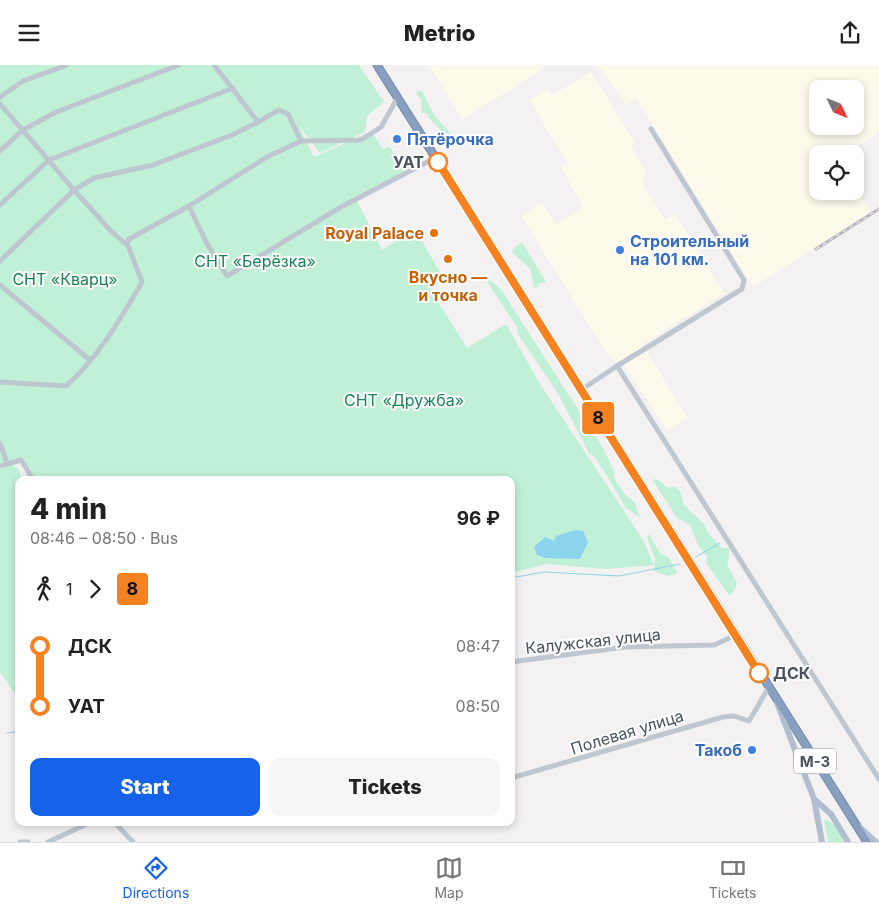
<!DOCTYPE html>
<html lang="en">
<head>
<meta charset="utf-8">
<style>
  body { margin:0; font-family:Inter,sans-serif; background:#f6f6f6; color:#222; height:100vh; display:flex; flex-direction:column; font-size:19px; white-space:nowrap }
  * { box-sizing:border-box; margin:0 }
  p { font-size:16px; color:#767676 }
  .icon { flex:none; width:28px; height:28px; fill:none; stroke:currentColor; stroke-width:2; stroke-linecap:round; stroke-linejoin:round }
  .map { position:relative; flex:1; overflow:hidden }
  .panel { position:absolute; left:15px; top:411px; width:500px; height:350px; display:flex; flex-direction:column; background:#fff; border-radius:10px; box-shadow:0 2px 8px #0003 }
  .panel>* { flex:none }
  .badge { padding:0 10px; border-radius:4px; font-size:18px; line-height:32px }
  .needle { width:32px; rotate:133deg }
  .buttons { position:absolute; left:809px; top:15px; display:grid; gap:10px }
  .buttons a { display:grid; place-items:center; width:55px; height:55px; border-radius:10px; background:#fff; box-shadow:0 2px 8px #0003; font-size:25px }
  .map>.badge { position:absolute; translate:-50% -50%; box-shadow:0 0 0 2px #fff }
  .legs { display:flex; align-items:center; gap:8px; height:55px; padding:0 15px; font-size:16px }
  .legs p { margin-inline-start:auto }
  .headline { display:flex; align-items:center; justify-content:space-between; height:85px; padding:0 15px }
  h1 { font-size:28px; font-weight:800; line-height:38px }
  .action { display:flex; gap:10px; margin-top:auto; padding:10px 15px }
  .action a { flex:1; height:58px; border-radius:10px; background:#1663e9; color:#fff; font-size:20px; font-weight:800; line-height:58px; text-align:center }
  .action a+a { background:#f6f6f6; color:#222 }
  ul { padding:0 15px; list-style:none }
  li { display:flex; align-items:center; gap:18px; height:60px; font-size:19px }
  li i { display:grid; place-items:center; width:8px; height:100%; margin:0 6px; background:currentColor }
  li i::after { content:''; width:12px; height:12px; margin:-6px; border:4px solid; border-radius:50%; background:#fff }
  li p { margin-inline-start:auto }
  li:first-child i { background:linear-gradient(#0000 50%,currentColor 0) }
  li:last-child i { background:linear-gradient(currentColor 50%,#0000 0) }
  header { display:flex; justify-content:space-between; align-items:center; height:65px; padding:0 15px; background:#fff; font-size:22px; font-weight:800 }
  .dock { display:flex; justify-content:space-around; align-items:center; height:70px; border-top:1px solid #e0e0e0; background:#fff; font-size:14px; color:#767676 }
  .dock a { display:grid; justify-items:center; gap:2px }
  .dock .on { color:#1663e9 }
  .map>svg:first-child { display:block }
  .commercial { fill:#fdf9eb; fill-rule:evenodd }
  .green { fill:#c0f1d6 }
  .water { fill:#8cd3ee }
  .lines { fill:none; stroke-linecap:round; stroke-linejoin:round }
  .stream { stroke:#8cd3ee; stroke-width:1 }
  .highway-casing { stroke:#738aac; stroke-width:9 }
  .minor { stroke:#bec7d0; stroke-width:5 }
  .major { stroke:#b0bed0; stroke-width:6 }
  .highway { stroke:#889fc0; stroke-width:7 }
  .rail-casing { stroke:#b3b5bb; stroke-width:3 }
  .rail { stroke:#fff; stroke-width:1; stroke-dasharray:4; stroke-linecap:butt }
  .line-1-casing { stroke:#fff; stroke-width:11 }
  .line-1 { stroke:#f58220; stroke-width:8 }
  .shop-dot { fill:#3f7fe0; stroke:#fff; stroke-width:2 }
  .stop-1-dot { fill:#fff; stroke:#f58220; stroke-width:2.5 }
  .food-dot { fill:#e8710a; stroke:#fff; stroke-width:2 }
  .labels { text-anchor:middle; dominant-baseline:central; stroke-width:4; stroke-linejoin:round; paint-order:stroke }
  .shield { fill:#fff; stroke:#7f878f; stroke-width:1 }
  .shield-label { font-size:15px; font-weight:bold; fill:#48535f }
  .shop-label { font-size:16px; font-weight:bold; fill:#366cbe; stroke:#fff; text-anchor:start }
  .stop-label { font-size:16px; font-weight:bold; fill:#48535f; stroke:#fff; text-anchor:end }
  .food-label { font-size:16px; font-weight:bold; fill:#c56008; stroke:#fff; text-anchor:end }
  .park-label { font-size:16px; fill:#168454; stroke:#fff }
  .street-label { font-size:16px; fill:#48535f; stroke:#fff }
</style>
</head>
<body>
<header><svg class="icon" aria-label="menu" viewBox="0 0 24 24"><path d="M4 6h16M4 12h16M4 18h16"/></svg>Metrio<svg class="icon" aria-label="share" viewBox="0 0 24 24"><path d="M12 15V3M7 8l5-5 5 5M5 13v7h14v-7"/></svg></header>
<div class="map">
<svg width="879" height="777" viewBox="0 0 879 777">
  <rect width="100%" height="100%" fill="#f3f1f1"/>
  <g class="commercial">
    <path d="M429,0H545L538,8L462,54Z"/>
    <path d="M595,0H879V67L845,89H818V126H855V122L871,147L753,222L636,33L626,40L600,3ZM818,24H855V61H818Z"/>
    <path d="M591,7L635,77L631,81L647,107L641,116L665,154L675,149L725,228L642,279L688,353L667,366L625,301L608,291L521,151L542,138L556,159L583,142L561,102L567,98L529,35L548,24L552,30Z"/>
  </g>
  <g class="green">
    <path d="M0,0H359L384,37L367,51L365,67L320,88L299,61L314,92L372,66L382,84L390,82L404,107L355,132L382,185L415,164L444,214L430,224L467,283L506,259L540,319L643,475L654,500L606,504L546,499L511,508V415H27L24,396L0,403Z"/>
    <path d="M418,26H422L434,50L459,78L457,81C446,78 444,69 437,61C433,56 430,56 427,49L422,48L421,34L416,29Z"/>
    <path d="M522,177L546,217L539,218L537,222L534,223L530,203L516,191L512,185Z"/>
    <path d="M488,214L500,223L603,383L614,406V413L624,428L635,438L640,453L626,443L596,393L589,388L557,327L518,269L517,262L488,218Z"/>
    <path d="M11,399L19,404L22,415H19V635L0,607V404Z"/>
    <path d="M652,414L658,415L668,423L675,422L680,426L684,440L705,460L707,467L722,483H729V492L727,499L737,518L735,525L729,530L706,498L707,491L698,480L690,460L677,453Z"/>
    <path d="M649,469L660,488L669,493L677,507L675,509L668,511L654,506L655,494L647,472Z"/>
    <path d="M824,755C835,756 840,768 846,777H828Z"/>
  </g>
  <path class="water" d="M575,465L583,466L588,477L580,494L546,493L537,490L534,482L545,472L554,476L556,471Z"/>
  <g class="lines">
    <g class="stream">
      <path d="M696,492L720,478"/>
      <path d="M511,513L544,507L619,511L680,499"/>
      <path d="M7,668L19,666"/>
    </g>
    <defs>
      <path id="highway" d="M377,0L867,777"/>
    </defs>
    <use href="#highway" class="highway-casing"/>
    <g class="minor">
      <path d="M214,0L258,57L279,45L288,49L301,76"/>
      <path d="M0,32L23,16L67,0"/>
      <path d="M0,39L74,125L0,196"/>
      <path d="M0,86L23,65L56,47L179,0"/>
      <path d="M0,140L49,95L233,23"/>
      <path d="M189,141L267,92L301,76L361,75L381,62L398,32"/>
      <path d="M128,181L111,166L74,125L94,113L153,100L232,70L258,57"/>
      <path d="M0,220L90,295"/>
      <path d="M617,301L742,224L744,215L651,64"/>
      <path d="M0,317L66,321C98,293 121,253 142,217L127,178L129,174L189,141L206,177L227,211L341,142L435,93"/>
      <path d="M581,325L617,301L879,714"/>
      <path d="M0,378L7,398"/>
      <path d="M0,401L21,395L31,411"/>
      <path d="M511,597L625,582L714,580L736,570"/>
      <path d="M511,713L723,652L734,651L749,656L769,622"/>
      <path d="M115,758L133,777"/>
      <path d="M20,777H28"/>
      <path d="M48,777L89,758"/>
    </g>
    <g class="major">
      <path d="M777,638L814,734L822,777"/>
      <path d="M815,735L831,749L848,777"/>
      <path d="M858,761L876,777"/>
    </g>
    <use href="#highway" class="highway"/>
    <defs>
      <path id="rail" d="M816,184L879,144"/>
    </defs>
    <use href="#rail" class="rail-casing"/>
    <use href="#rail" class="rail"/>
  </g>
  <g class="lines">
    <defs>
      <path id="line-1" d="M438,97L759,608"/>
    </defs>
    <use href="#line-1" class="line-1-casing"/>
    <use href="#line-1" class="line-1"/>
  </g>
  <g class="shop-dot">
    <circle cx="397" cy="74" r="5"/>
    <circle cx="620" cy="185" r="5"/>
    <circle cx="752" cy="685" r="5"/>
  </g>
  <g class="stop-1-dot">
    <circle cx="438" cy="97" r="9"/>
    <circle cx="759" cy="608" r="9"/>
  </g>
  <g class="food-dot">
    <circle cx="434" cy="168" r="5"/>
    <circle cx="448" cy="194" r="5"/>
  </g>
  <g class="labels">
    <rect class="shield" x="794" y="683.5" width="42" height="25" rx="4"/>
    <g class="shield-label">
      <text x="815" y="696">М-3</text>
    </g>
    <g class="shop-label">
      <text x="407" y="74">Пятёрочка</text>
      <text x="630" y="176">Строительный<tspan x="630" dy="18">на 101 км.</tspan></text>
      <text x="742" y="685" text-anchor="end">Такоб</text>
    </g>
    <g class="stop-label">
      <text x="424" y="97">УАТ</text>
      <text x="773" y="608" text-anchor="start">ДСК</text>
    </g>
    <g class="food-label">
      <text x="424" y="168">Royal Palace</text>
      <text x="448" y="212" text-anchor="middle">Вкусно —<tspan x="448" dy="18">и точка</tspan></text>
    </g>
    <g class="park-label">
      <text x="255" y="196">СНТ «Берёзка»</text>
      <text x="65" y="214">СНТ «Кварц»</text>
      <text x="404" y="335">СНТ «Дружба»</text>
    </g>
    <g class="street-label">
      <text transform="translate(593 576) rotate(-6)">Калужская улица</text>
      <text transform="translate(627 667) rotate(-17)">Полевая улица</text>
    </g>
  </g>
</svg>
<div class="buttons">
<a><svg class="needle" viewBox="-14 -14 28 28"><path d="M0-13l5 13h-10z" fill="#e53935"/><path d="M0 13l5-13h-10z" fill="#767676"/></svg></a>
<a><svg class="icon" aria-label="locate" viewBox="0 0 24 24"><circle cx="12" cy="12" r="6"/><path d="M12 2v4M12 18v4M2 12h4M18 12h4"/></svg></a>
</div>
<b class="badge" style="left:598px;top:353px;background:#f58220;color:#111">8</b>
<section class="panel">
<div class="headline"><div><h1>4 min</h1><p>08:46 – 08:50 · Bus</p></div><b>96 ₽</b></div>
<div class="legs"><svg class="icon" aria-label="walk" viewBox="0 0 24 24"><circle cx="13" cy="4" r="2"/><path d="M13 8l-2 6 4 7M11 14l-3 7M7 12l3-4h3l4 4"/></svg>1<svg class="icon" aria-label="forward" viewBox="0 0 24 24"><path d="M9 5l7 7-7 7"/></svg><b class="badge" style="background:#f58220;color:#111">8</b></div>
<ul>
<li><i style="color:#f58220"></i><b>ДСК</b><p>08:47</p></li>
<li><i style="color:#f58220"></i><b>УАТ</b><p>08:50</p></li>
</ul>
<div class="action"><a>Start</a><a>Tickets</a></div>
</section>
</div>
<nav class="dock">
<a class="on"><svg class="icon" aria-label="directions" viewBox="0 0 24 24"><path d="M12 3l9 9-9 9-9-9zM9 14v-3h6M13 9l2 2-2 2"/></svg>Directions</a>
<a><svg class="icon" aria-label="map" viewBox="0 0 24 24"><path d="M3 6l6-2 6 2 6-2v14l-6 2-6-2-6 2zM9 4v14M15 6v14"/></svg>Map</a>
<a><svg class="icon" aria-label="tickets" viewBox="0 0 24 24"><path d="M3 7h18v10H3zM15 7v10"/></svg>Tickets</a>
</nav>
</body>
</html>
